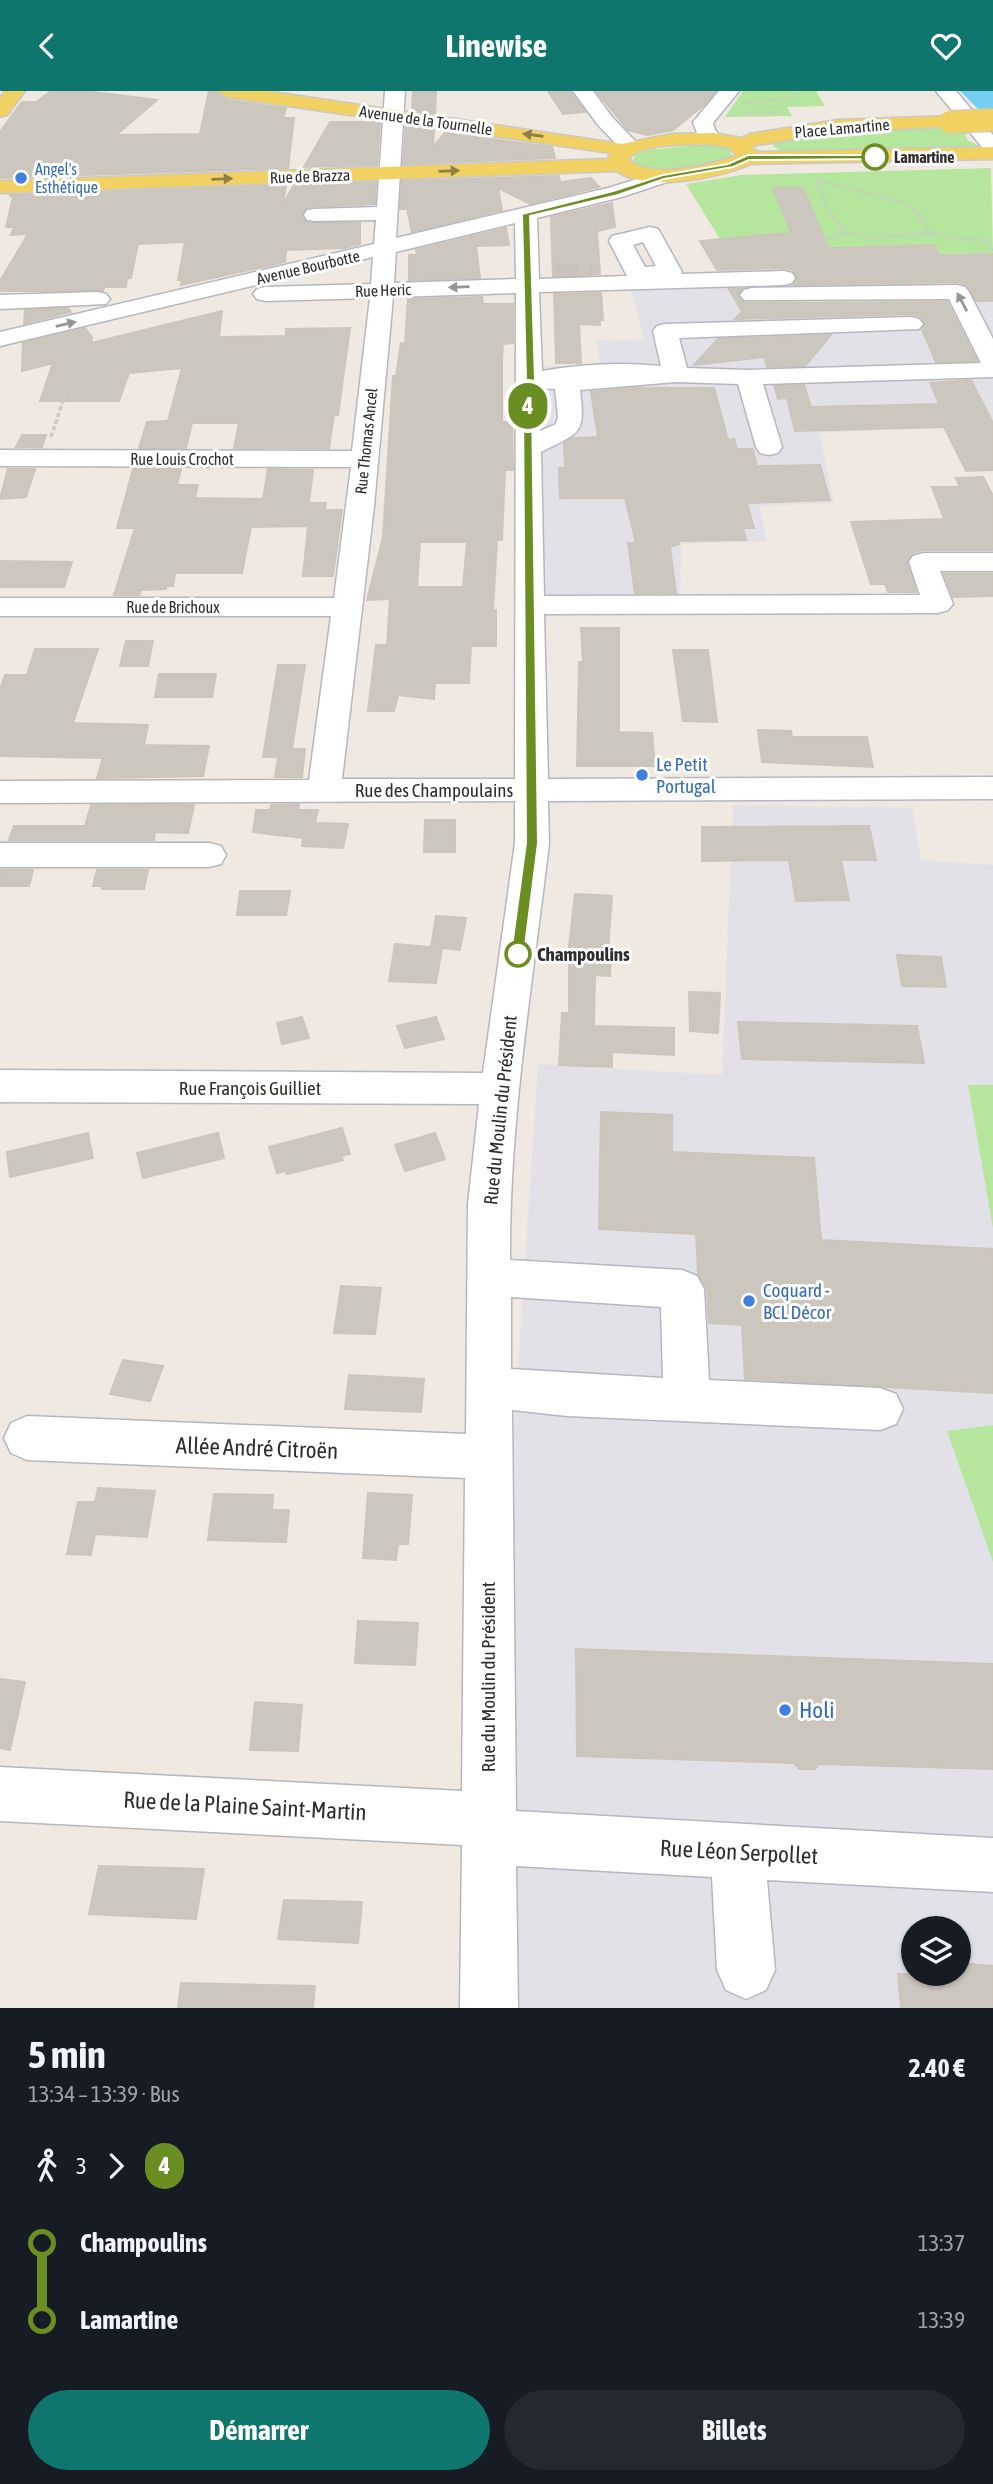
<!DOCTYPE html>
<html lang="fr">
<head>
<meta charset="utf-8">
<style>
  body { margin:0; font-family:"Asap Condensed",sans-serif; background:#242831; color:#f1f3f6; height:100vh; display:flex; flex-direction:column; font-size:26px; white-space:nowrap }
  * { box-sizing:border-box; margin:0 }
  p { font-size:23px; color:#9ea1a6 }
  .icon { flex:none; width:38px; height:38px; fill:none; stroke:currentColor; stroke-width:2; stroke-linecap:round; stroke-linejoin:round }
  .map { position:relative; height:1917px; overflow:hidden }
  .details { display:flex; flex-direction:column; background:#171b24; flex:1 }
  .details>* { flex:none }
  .badge { padding:0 14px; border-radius:23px; font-size:24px; line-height:46px }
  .fabs { position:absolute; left:901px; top:1825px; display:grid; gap:14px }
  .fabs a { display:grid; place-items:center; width:70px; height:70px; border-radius:50%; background:#171b24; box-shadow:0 2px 5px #0004; font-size:35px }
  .map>.badge { position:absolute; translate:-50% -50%; box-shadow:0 0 0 4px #fff }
  .legs { display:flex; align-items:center; gap:10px; height:77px; padding:0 28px; font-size:23px }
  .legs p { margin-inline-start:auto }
  .headline { display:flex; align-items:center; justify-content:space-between; height:119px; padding:0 28px }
  h1 { font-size:38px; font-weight:700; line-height:52px }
  .action { display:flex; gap:14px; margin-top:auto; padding:14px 28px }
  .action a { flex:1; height:80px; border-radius:42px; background:#0f766e; color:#fff; font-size:28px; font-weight:700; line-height:80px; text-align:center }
  .action a+a { background:#242831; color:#f1f3f6 }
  ul { padding:0 28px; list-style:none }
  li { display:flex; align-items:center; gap:24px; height:77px; font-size:26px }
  li i { display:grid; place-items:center; width:10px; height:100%; margin:0 9px; background:currentColor }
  li i::after { content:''; width:18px; height:18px; margin:-9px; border:5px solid; border-radius:50%; background:#171b24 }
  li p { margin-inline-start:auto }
  li:first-child i { background:linear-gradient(#0000 50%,currentColor 0) }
  li:last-child i { background:linear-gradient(currentColor 50%,#0000 0) }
  header { display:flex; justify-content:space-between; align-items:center; height:91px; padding:0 28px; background:#0f766e; color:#fff; font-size:32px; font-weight:700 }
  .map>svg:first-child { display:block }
  .industrial { fill:#e3e1e8; fill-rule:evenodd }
  .green { fill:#b6e59e }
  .water { fill:#75cff0 }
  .building { fill:#cbc7bf; stroke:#cbc5ba; stroke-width:2; fill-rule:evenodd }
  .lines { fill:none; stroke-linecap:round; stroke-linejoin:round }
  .minor-tunnel { stroke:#c8c4bd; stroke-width:22; stroke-dasharray:22 11; stroke-linecap:butt }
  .minor-casing { stroke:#b4b7c1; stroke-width:3 }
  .major-casing { stroke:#c9c9c9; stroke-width:3 }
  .path-far1 { stroke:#c9c9c9; stroke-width:2.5; stroke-dasharray:2.5 2; stroke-linecap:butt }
  .path { stroke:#c9c9c9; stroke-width:3.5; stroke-dasharray:4.5 2.5; stroke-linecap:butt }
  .minor { fill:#fff; fill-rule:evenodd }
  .major { fill:#f2d163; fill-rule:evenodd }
  .major-bridge-casing { stroke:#c9c9c9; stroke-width:24; stroke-linecap:butt }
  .major-bridge { stroke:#f2d163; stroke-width:22 }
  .oneway { fill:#908048 }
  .oneway2 { fill:#969696 }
  .line-1 { fill:#6b8e23; stroke:#fff; stroke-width:2 }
  .stop-1-dot { fill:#fff; stroke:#6b8e23; stroke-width:3.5 }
  .shop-dot { fill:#3f7fe0; stroke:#fff; stroke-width:2.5 }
  .labels { text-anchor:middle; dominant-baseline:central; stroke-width:6; stroke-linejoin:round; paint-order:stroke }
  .far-street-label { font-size:16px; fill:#2e2e2e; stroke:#fff }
  .far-stop-label { font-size:16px; font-weight:bold; fill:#2e2e2e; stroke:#fff; text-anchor:start }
  .far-shop-label { font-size:16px; fill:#366cbe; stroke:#fff; text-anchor:start }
  .shop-label { font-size:19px; fill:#366cbe; stroke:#fff; text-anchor:start }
  .street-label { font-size:19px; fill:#2e2e2e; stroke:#fff }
  .stop-label { font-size:19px; font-weight:bold; fill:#2e2e2e; stroke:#fff; text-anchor:start }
  .near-street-label { font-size:23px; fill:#2e2e2e; stroke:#fff }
  .near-shop-label { font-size:23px; fill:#366cbe; stroke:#fff; text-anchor:start }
</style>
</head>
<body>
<header><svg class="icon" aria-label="back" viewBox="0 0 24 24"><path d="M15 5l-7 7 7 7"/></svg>Linewise<svg class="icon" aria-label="heart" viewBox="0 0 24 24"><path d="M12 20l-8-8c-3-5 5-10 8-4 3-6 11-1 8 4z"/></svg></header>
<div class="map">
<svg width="993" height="1917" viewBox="0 0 993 1917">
  <rect width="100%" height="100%" fill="#efe9e1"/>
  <g class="industrial">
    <path d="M993,190V334L819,342L834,412L759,415L767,450L681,453L680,504L542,506L538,276L600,273L597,249L644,248L631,200Z"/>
    <path d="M733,714L912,717L921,769L993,774V1917H511L513,1354L538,973L722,984ZM914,1838H959V1883H914Z"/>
  </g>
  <g class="green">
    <path d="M743,0H816L825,15L787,16L792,25L725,26Z"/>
    <path d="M971,35L973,38L965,44L968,49L986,59L781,61L770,52L828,41Z"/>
    <path d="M707,53L728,57L732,65L723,69C701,73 649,89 633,69L636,63L649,59Z"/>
    <path d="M991,77L993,162L940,163L935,154L825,156L784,143L720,148L686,93L741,84Z"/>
    <path d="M968,994H993V1137Z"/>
    <path d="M993,1334V1471L947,1340Z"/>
  </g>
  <path class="water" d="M960,0H993V33Z"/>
  <g class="building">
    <path d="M51,0H85L157,9L116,44L200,43L209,0H215L227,9L286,17L283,27H294L288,77L0,87V41L22,11H36Z"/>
    <path d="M413,0H436L435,22L412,19Z"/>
    <path d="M548,0H570L585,21L563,23Z"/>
    <path d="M596,0H716L705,13L673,39L647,44L628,39Z"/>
    <path d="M330,31H380L377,74L304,76Z"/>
    <path d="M406,35L434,39L433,56L445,42L552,56L555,67L403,73Z"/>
    <path d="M559,85L560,91L591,87L599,96L530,113L498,97L502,119L412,141L407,118H400L402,90Z"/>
    <path d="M376,91L375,113L307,116L302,123L307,132H360V153L344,157L286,159L285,171L181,194L182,189H178L185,151L138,153L131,187L127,188L126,196H104L103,200H0V190L28,143L11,144L14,136H6L13,106L9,104L286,94L283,113L294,94Z"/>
    <path d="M773,97H803L828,157L935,154L939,164L993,163V210H976L967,194L958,191L794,194L797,186L793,179L785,177L717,179L700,150L791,142Z"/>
    <path d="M612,112L615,136L597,140L600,183L553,185L551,126Z"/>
    <path d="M506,137L509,154L476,155L480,187L409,189V164H417L416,159Z"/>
    <path d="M729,198H742L737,204L744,212L947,211L977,270L936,271L922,239L925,231L920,225L912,223L735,228L742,221Z"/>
    <path d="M601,202L603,229H600V234L579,233L581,272H556L554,203Z"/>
    <path d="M482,206L483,213H513V252L503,253L502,268V331H512L513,379H505L502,449H497L493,519H496V555H471L469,592H435L434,608L398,604L394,620H368L376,554H387L390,508L367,509L383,446L393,285H396L401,252H405L408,208ZM420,451H467L463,496H417Z"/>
    <path d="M68,217L71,221L24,233L25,219Z"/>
    <path d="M222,220L219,246L286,245V238L350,237L338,324H334L329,357H234L239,332H192L186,357H139L147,331L168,330L182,277L129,282L119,310H40L53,272L22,280L23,252L85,237L92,246L91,252Z"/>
    <path d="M831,244L805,275L767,276L764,266L694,274L718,248Z"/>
    <path d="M971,289L993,332V379L966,380L944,336L795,340L787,307L778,308L774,295L804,294L811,316L939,313L930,292Z"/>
    <path d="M633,297H714L728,349L734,348L737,358H753L757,375L820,374L830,409L747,412L754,437H743L746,449L679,450V453L670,456L676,502H635L628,452H636L625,407H560L559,388V377H565L564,352L573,347L598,346L591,301Z"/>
    <path d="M22,344H46L42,356H16Z"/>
    <path d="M8,378H35L26,406L0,408Z"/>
    <path d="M133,378H181L177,394H198L195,407L263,408L268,378L313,379L309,412H326L325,419H342L333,485H303L308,435L251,436L242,482H175L173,495H166V498L141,499L139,504H114L135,437H117Z"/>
    <path d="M983,386L993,405V459H923L912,462L907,472L916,501H888L885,493H871L851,431L944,428L932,396H960L956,387Z"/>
    <path d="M0,470L72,471L64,496H0Z"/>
    <path d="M944,483H993V505L953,506Z"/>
    <path d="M581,537H619V641L652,642L655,675H577L579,571H583Z"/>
    <path d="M126,550H153L148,575H120Z"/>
    <path d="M35,558H98L73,632L148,634L144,654L209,655L203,685L97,687L103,667L0,665V599L5,584H27Z"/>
    <path d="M673,559H708L717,631L683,630Z"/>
    <path d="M278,574H305L292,658H305L302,686H275L278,666H263Z"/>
    <path d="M159,583H216L212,606H155Z"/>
    <path d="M758,639L791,640L792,646H867L873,676L762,671Z"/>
    <path d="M299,713L298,719H318L315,732L348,733L343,757L302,755L303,747L253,741L256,719H270L271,714Z"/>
    <path d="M91,714H194L188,742L155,741L154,749H9L14,735H85Z"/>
    <path d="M425,729H455V761H424Z"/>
    <path d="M869,735L876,769H841L849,809L796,810L789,769L702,770V736Z"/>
    <path d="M1,779H33L29,795H0Z"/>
    <path d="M97,779H148L144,798H102V795H93Z"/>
    <path d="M240,800H290L286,824H237Z"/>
    <path d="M575,803L612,805L608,860H611L610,885L595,884L594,935L674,937V964L612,961V976L559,974L562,922H569V855Z"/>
    <path d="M436,825L466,827L460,859L442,857L436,892L389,890L395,853L431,856Z"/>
    <path d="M897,864L941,866L946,896L902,895Z"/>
    <path d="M689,901L720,902L718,942L690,940Z"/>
    <path d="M302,926L309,947L282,953L277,932Z"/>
    <path d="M436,926L444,948L405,957L397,935Z"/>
    <path d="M738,931L917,935L924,972L742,968Z"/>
    <path d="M601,1021L672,1024V1061L814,1067L821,1149L993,1158V1302L745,1288L742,1234L709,1232L707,1198L698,1183L696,1143L599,1138Z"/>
    <path d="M342,1037L350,1063L341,1065L343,1069L287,1083L286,1080L277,1082L269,1056Z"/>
    <path d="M88,1042L93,1067L10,1086L7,1061Z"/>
    <path d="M218,1042L224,1067L143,1087L137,1062Z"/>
    <path d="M435,1042L445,1068L405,1080L395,1054Z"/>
    <path d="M341,1195L381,1197L375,1243L334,1242Z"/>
    <path d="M123,1269L163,1275L150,1310L110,1303Z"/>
    <path d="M349,1284L424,1288L421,1321L345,1318Z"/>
    <path d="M98,1397L155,1400L147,1446L95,1443L91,1464L67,1463L78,1411H95Z"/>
    <path d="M368,1402L412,1404L408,1453H398L396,1469L363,1467Z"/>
    <path d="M214,1403L273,1404L272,1419H289L286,1451L208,1449Z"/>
    <path d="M358,1530L418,1532L415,1574L355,1572Z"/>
    <path d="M576,1558L993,1573V1678L819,1673L815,1678H799L794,1672L577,1665Z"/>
    <path d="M0,1588L25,1591L10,1659L0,1657Z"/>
    <path d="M255,1611L302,1614L298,1660L250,1659Z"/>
    <path d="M99,1775L204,1778L196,1828L89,1823Z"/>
    <path d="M284,1809L362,1811L358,1852L278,1848Z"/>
    <path d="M959,1872L993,1875V1917H901L898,1883H959Z"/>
    <path d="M181,1892L315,1895L313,1917H178Z"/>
  </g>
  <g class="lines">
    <path class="minor-tunnel" d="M556,184H593"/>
    <defs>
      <g id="minor">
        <path d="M385,0H405L396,147L608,97L663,80L670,82L673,86L670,90L622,106L537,127L539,188L627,185L609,150L612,145L650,136L658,138L661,143L682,181L681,183L784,180L792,182L795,187L792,192L784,194L539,201L542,280C581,273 622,271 661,275L653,240L657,235L665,233L911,226L919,228L923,233L919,238L679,247L687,277L748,279L981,272L949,208L744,209L740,204L744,199L752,197L957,194L965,196L969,201L993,248V286L763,293L782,356L778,362L769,364L760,362L756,356L738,293L676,291L580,299C586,345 579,341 541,361L544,505L920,504L909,471L913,465L923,462H993V480H940L953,513L948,519L938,522L544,523L548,688L993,686V708L548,710L549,752C533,890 509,1029 510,1169L682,1179L697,1185L704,1198L709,1289L880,1297L896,1303L903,1318L896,1333L880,1339L567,1325L512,1319L516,1720L993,1747V1801L767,1789L775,1879L766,1899L746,1908L726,1899L717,1879L712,1786L516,1775L518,1917H460L462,1754L0,1730V1676L462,1700L465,1387L27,1369L11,1362L4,1347L11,1332L27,1325L466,1343L468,1113L479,1013L0,1011V979L483,982L515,752V710L0,712V690L309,689L331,525H0V507H334L351,376L0,375V359L352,360L370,207L265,210L257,208L253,203L257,198L265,196L371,193L373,166L0,255V241L374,153L376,129L315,130L307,129L304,124L307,119L315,118L377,116ZM515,132L516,188L394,192L396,161ZM643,151L656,175L645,176L633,154ZM516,202L515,688H342L374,415L393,206ZM541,297L555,298L558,326L556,333L540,340ZM511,1206L661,1216L663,1287L511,1278Z"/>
        <path d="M573,0H593L612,26L637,52L640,56L637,60H623L598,34Z"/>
        <path d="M719,0H739L713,32L715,39L722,47L719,51L712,53L698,45L693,31Z"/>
        <path d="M936,0H956L993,44V63L986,61Z"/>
        <path d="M98,201L106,203L110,208L106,213L0,218V204Z"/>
        <path d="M0,752H209L221,755L226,764L221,773L209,776H0Z"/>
      </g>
      <g id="major">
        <path d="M5,0H25L7,24L0,26V7Z"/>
        <path d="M217,0H266L622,53L671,43L714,42L741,47L750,43L838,29L950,25L957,27L960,31L957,35L838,41L752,55L757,61L993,56V68L751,73C720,87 646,102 617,80L0,102V90L608,68L610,62L227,6ZM714,54L727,56L737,64C714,74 647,89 629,68C639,52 695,53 714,54Z"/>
      </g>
    </defs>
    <use href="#minor" class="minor-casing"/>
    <use href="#major" class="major-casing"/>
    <g class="path-far1">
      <path d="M746,12L792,7L796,0"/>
      <path d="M741,22L782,21"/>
      <path d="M819,89L910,114L921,126L929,143L868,147L845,141L828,118L817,93Z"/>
      <path d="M929,143C951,145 964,149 987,149L993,160"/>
      <path d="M803,155L845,141"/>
      <path d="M62,254L75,272L65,303"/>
    </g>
    <path class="path" d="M51,346L66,301"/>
    <use href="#minor" class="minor"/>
    <use href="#major" class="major"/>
    <defs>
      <path id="major-bridge" d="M950,31L993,29"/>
    </defs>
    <use href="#major-bridge" class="major-bridge-casing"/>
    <use href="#major-bridge" class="major-bridge"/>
  </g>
  <defs><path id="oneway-solid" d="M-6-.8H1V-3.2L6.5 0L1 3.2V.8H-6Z" transform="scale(1.75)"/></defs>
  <g class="oneway">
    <use href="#oneway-solid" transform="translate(533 44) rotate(-172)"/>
    <use href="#oneway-solid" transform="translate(449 80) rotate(-2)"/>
    <use href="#oneway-solid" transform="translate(222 88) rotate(-2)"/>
  </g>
  <g class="oneway2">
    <use href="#oneway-solid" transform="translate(459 196) rotate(178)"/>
    <use href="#oneway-solid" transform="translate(962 211) rotate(-118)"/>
    <use href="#oneway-solid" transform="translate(66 233) rotate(-13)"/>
  </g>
  <path class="line-1" d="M748,64H875L879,66L875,68L749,69L733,76L664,88L618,104L530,125L535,289L532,310L538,752L524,863L518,868L511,863L526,752L523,310L526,289L522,123L613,100L663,84L728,73Z"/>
  <g class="stop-1-dot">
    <circle cx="875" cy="66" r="12"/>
    <circle cx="518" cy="863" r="12"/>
  </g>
  <g class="shop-dot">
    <circle cx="21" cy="87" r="7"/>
    <circle cx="642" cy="684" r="7"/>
    <circle cx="749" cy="1210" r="7"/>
    <circle cx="785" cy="1619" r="7"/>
  </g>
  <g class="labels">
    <g class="far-street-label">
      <text transform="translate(426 29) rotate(8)">Avenue de la Tournelle</text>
      <text transform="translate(842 37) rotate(-5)">Place Lamartine</text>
      <text transform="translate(310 85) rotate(-2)">Rue de Brazza</text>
      <text transform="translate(308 176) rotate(-13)">Avenue Bourbotte</text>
      <text transform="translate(383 199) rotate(-2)">Rue Heric</text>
      <text transform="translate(366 350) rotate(-84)">Rue Thomas Ancel</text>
      <text x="182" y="368">Rue Louis Crochot</text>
      <text x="173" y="516">Rue de Brichoux</text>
    </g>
    <g class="far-stop-label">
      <text x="894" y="66">Lamartine</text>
    </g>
    <g class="far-shop-label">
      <text x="35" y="78">Angel's<tspan x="35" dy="18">Esthétique</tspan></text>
    </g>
    <g class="shop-label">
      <text x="656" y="673">Le Petit<tspan x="656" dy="22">Portugal</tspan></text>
      <text x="763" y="1199">Coquard -<tspan x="763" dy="22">BCL Décor</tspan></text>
    </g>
    <g class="street-label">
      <text x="434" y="699">Rue des Champoulains</text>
      <text x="250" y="997">Rue François Guilliet</text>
      <text transform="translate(500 1019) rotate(-84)">Rue du Moulin du Président</text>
      <text transform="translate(488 1586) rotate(-90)">Rue du Moulin du Président</text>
    </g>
    <g class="stop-label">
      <text x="537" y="863">Champoulins</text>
    </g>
    <g class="near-street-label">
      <text transform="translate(257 1357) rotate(2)">Allée André Citroën</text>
      <text transform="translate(245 1715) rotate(3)">Rue de la Plaine Saint-Martin</text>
      <text transform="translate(739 1761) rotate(3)">Rue Léon Serpollet</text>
    </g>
    <g class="near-shop-label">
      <text x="799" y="1619">Holi</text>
    </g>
  </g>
</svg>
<div class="fabs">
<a><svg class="icon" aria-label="layers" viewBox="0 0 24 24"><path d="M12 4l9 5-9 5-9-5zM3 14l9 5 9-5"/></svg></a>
</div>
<b class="badge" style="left:528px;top:315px;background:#6b8e23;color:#fff">4</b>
</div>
<section class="details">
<div class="headline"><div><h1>5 min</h1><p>13:34 – 13:39 · Bus</p></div><b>2.40 €</b></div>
<div class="legs"><svg class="icon" aria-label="walk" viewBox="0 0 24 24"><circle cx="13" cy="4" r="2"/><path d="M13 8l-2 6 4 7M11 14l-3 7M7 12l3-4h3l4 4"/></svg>3<svg class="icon" aria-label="forward" viewBox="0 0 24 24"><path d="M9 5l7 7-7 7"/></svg><b class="badge" style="background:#6b8e23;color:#fff">4</b></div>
<ul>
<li><i style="color:#6b8e23"></i><b>Champoulins</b><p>13:37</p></li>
<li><i style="color:#6b8e23"></i><b>Lamartine</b><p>13:39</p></li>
</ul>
<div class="action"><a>Démarrer</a><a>Billets</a></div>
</section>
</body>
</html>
